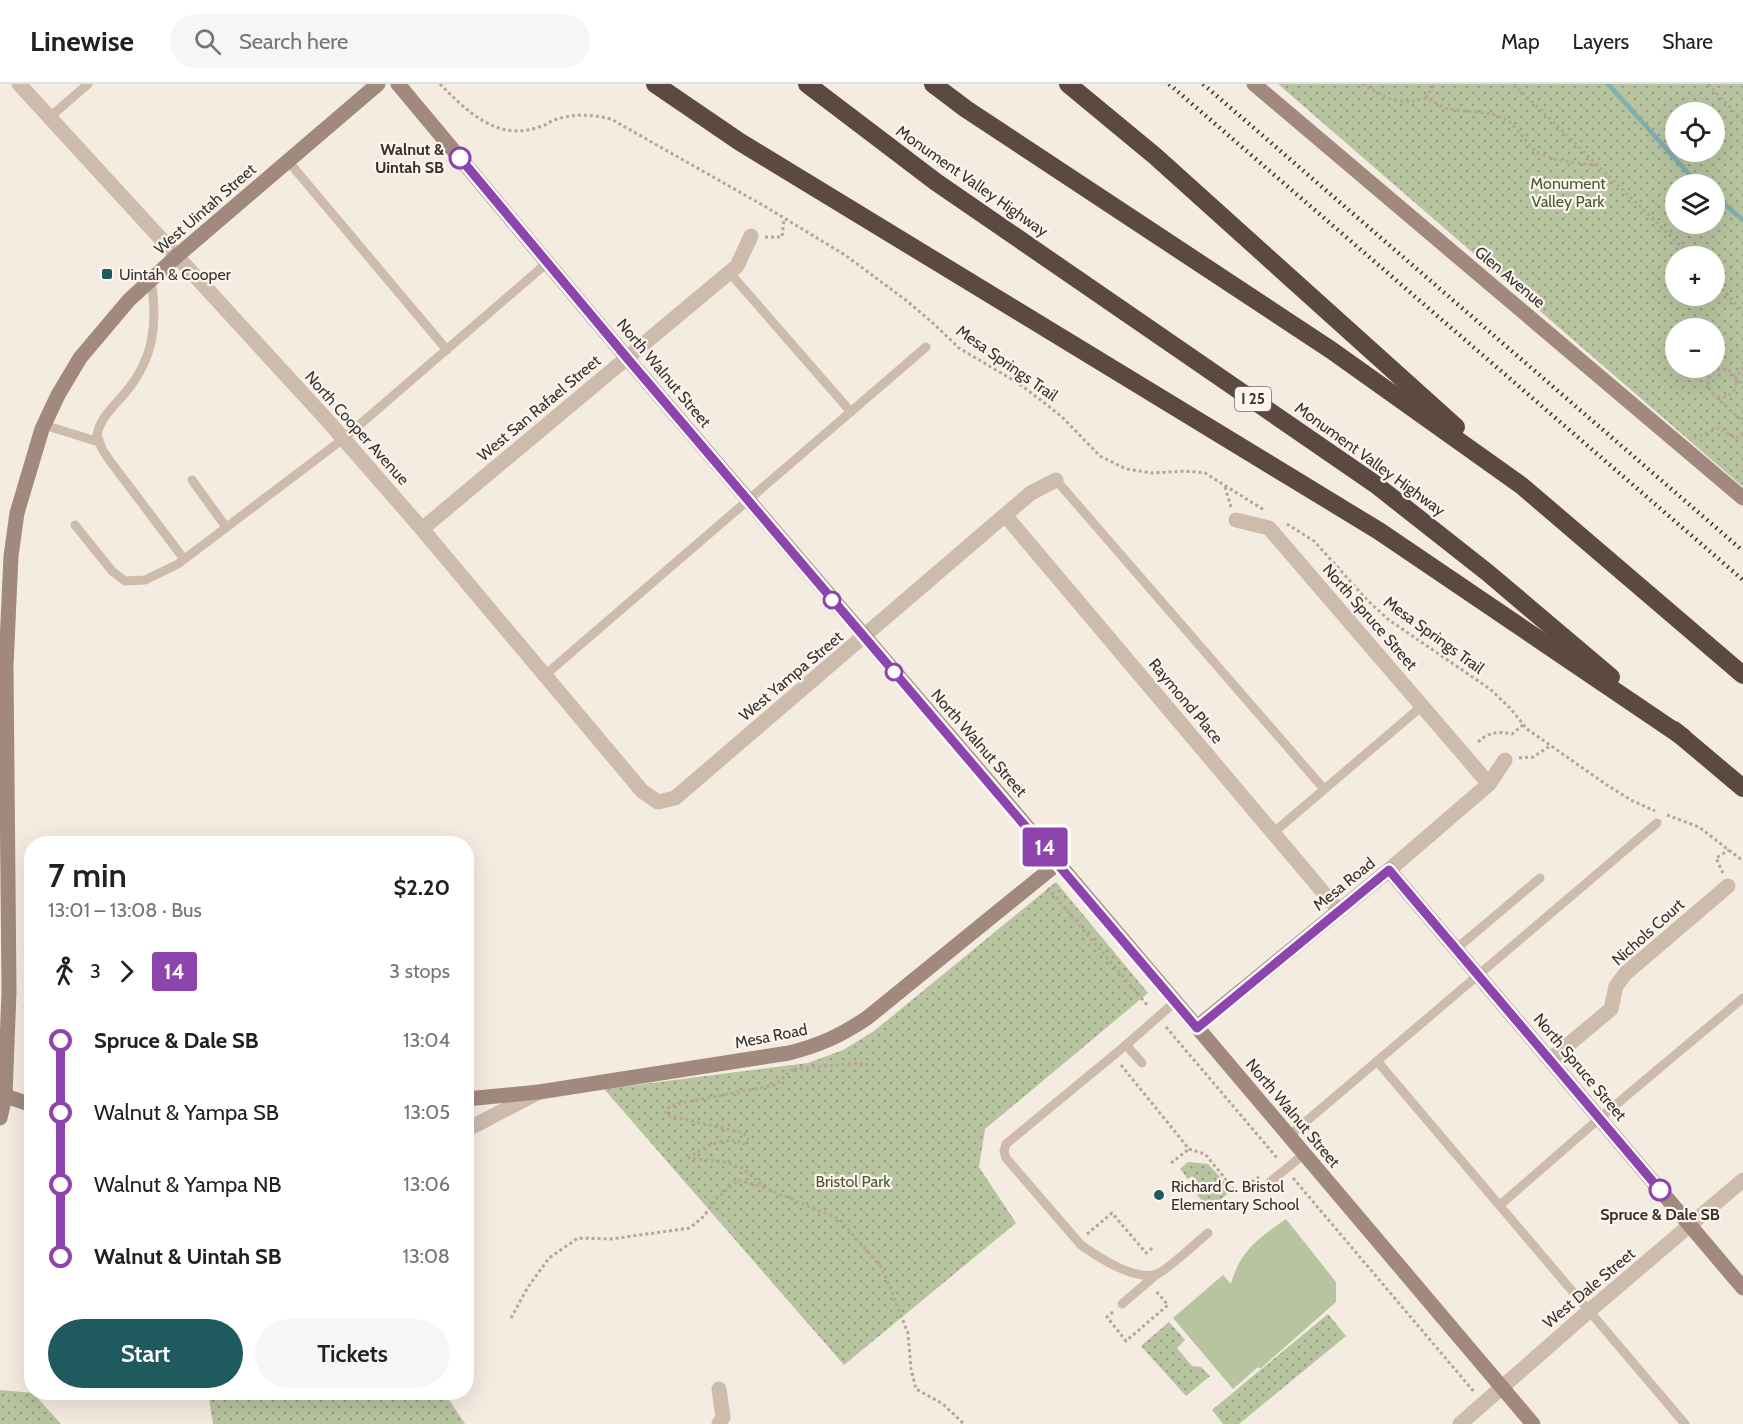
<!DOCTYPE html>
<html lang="en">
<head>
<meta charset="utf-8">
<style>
  body { margin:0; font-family:Cabin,sans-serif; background:#f6f6f6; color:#202124; height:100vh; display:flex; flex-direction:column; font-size:22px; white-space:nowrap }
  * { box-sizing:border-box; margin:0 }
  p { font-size:20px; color:#757577 }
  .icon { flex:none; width:33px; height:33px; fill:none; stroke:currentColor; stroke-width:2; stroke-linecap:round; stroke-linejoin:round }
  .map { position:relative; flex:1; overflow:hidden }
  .sheet { position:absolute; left:24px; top:752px; width:450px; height:564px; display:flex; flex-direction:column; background:#fff; border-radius:24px; box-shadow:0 6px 24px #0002 }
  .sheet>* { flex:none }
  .badge { padding:0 12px; border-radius:4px; font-size:21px; line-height:39px }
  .buttons { position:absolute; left:1665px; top:18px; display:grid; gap:12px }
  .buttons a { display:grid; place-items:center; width:60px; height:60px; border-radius:50%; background:#fff; box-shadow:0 6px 24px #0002; font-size:30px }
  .map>.badge { position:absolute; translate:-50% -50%; box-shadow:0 0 0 3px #fff }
  .legs { display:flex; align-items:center; gap:9px; height:66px; padding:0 24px; font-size:20px }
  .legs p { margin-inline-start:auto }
  .summary { display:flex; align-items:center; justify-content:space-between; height:102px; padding:0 24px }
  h1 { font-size:33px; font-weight:600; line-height:45px }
  .primary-button { display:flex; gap:12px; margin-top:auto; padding:12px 24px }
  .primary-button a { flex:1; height:69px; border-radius:36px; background:#1f5a5e; color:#fff; font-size:24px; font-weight:600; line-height:69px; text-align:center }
  .primary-button a+a { background:#f6f6f6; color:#202124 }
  ul { padding:0 24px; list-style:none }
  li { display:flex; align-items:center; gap:21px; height:72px; font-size:22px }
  li i { display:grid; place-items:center; width:9px; height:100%; margin:0 8px; background:currentColor }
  li i::after { content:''; width:15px; height:15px; margin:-8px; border:4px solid; border-radius:50%; background:#fff }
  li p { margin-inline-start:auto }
  li:first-child i { background:linear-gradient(#0000 50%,currentColor 0) }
  li:last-child i { background:linear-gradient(currentColor 50%,#0000 0) }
  header { display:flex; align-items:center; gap:36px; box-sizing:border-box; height:84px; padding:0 30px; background:#fff; border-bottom:2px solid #e0e0e0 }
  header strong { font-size:28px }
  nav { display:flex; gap:33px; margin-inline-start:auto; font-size:21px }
  .search { width:420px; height:54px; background:#f6f6f6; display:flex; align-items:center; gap:15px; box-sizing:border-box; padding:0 21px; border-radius:33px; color:#757577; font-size:22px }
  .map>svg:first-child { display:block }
  .park { fill:url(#park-dots); fill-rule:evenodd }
  .pitch { fill:#b8c4a0 }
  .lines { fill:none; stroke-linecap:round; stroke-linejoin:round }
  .stream { stroke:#7fb0b2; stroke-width:4.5 }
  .path { stroke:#b9a596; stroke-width:3; stroke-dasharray:3 3; stroke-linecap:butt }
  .lane { stroke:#cdbbac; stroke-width:9 }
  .street { stroke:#cdbbac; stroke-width:15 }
  .secondary { stroke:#a18a7d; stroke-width:15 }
  .highway { stroke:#5c4a42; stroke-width:18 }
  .rail { stroke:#3b302b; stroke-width:4.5; stroke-dasharray:1.5 4.5; stroke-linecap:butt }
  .line-1-casing { stroke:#fff; stroke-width:14 }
  .line-1 { stroke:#8e44ad; stroke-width:9 }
  .stop-1-dot { fill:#fff; stroke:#8e44ad; stroke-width:3 }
  .poi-dot { fill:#1f5a5e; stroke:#fbf5ee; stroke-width:2 }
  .labels { text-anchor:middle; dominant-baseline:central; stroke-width:4.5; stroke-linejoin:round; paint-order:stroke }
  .shield { fill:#fbf5ee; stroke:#756b66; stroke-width:1.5 }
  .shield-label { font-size:15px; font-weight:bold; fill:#3b302b }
  .stop-label { font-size:16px; font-weight:bold; fill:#3b302b; stroke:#fbf5ee; text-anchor:end }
  .street-label { font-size:16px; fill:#3b302b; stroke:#fbf5ee }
  .park-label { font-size:16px; fill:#4a5a2e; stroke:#fbf5ee }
  .poi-label { font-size:16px; fill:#3b302b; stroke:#fbf5ee; text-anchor:start }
</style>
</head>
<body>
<header>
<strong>Linewise</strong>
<div class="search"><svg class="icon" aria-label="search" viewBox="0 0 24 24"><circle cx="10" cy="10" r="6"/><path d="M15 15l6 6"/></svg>Search here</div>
<nav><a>Map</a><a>Layers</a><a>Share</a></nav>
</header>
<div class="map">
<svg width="1743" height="1340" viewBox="0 0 1743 1340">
  <defs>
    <pattern id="park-dots" width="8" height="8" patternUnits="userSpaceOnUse" patternTransform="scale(1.5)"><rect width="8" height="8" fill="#b8c4a0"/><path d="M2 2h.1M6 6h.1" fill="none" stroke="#97a083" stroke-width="1.8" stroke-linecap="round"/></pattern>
  </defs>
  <rect width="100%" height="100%" fill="#f4ebe1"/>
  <g class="park">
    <path d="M1278,0H1743V403ZM1714,28V68H1676V28ZM1714,100V140H1676V100ZM1676,172H1714V212H1676ZM1676,244H1714V284H1676Z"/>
    <path d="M1056,798L1148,909L985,1045L979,1083L1016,1139L844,1281L604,1005L808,979L843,966L874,947Z"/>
    <path d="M1188,1078L1208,1080L1232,1106L1209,1125L1192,1105L1198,1098L1192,1092L1188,1095L1180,1085Z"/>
    <path d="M1328,1230L1346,1252L1239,1340H1223L1212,1326Z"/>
    <path d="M1169,1238L1185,1256L1177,1264L1192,1282L1201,1283L1210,1292L1186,1312L1141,1262Z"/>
    <path d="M0,1306L33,1309L61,1340H0Z"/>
    <path d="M208,1308H444L465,1340H213Z"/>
  </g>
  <path class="pitch" d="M1286,1135L1336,1198V1218L1260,1285L1258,1283L1233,1305L1173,1234L1223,1191L1231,1200C1240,1166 1259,1154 1286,1135Z"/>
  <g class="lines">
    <g class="stream">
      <path d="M1608,0L1688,89L1702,100"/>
      <path d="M1714,111L1743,136"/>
    </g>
    <g class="path">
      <path d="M440,0C467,27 497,58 539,43C544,42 548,39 552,37C571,29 591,30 611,35L766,123L845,171L907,217L934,240L959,264L1018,299L1042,317L1062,333L1100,372L1126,385L1153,389L1185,387L1205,389L1264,426"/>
      <path d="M1362,0L1392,16L1411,18L1426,14L1448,25L1493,30L1510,38L1536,68L1557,76L1599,82"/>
      <path d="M1514,0L1691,172"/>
      <path d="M1708,0L1743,37"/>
      <path d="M1426,14L1435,0"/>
      <path d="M765,153H782L784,135"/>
      <path d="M1714,196L1743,228"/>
      <path d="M1743,283L1736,295L1743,300"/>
      <circle cx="1722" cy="299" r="14"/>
      <path d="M1716,313L1743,338"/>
      <path d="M1743,336V326"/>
      <path d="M1694,354L1719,344L1736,355L1743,348"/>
      <path d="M1225,403L1231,423"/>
      <path d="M1287,440L1314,457L1368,517L1389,536L1490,605L1510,624L1527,645L1607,701L1631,716L1655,727"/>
      <path d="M1478,658C1489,648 1498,647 1512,650L1523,641"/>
      <path d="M1519,674L1533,673L1550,662"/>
      <path d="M1667,731L1699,743L1743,777"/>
      <path d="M1723,789L1716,774L1729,766"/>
      <path d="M1048,804L1148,922"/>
      <path d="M1166,943L1278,1075"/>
      <path d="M1121,981L1189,1065L1205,1070L1237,1109"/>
      <path d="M793,985L775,1001L671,1021L666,1026V1031L744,1049L748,1055L744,1060C730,1050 700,1063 689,1074L725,1078L742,1084L767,1105L839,1135L882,1184L908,1249L911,1285L916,1305L943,1320L964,1340"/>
      <path d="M794,985L859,979L870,981"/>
      <path d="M1171,1079L1189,1065"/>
      <path d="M1293,1094L1475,1309"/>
      <path d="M1252,1098L1259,1093"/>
      <path d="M1087,1150L1112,1129L1146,1169L1154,1163"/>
      <path d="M1113,1228L1107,1233L1126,1257L1168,1221L1155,1206"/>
      <path d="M511,1234L528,1203L549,1174L578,1154L611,1155L690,1144L704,1132L716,1115L738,1096L766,1104"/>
    </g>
    <g class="lane">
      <path d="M50,33L88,0"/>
      <path d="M288,77L447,266"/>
      <path d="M729,188L851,328"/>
      <path d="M151,196C158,239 154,275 125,309C114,322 100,334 97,351L102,365L110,377L184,475"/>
      <path d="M44,341L99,358"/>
      <path d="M192,396L226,443"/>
      <path d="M1056,396L1324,705"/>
      <path d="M75,441L112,487L125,497L145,496L178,480L343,355L547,179"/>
      <path d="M545,591L926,263"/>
      <path d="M1273,749L1422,622"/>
      <path d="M1456,865L1540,794"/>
      <path d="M1126,961L1006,1060L1004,1067L1006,1074L1081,1161C1098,1173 1135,1198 1157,1190C1166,1187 1198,1157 1208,1149"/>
      <path d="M1377,977L1685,1340"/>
      <path d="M1142,979L1126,961L1175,918"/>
      <path d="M1289,1052L1657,739"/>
      <path d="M1270,1098L1304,1070"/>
      <path d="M1500,1121L1600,1034L1743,914"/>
      <path d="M1122,1220L1157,1190"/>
    </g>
    <g class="street">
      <path d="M19,0L328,337L422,445L642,707L658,718L675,714L1005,431L1031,409L1056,396"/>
      <path d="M1005,431L1339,827"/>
      <path d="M1236,436L1269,444L1489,700"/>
      <path d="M422,445L737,182L751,152"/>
      <path d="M1389,786L1489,700L1505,676"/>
      <path d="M1550,976L1611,925L1616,902L1626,889L1728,802"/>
      <path d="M466,1046L539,1008"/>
      <path d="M719,1305L723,1333L719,1340"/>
      <path d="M1460,1340L1589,1227L1743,1096"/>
    </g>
    <g class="secondary">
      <path d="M398,0L627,274L1058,779L1533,1340"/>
      <path d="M1254,0L1743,414"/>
      <path d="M1197,943L1389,786L1743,1204"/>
      <path d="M0,1010L32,1021"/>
      <path d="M466,1015L539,1008L789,969C820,961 840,952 867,934L1058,779"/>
      <path d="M0,1034L5,1012L9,908L6,582L11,472L17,429L42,345L58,311L80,274L129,216L177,172L378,0"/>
    </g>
    <g class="highway">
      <path d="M655,0L740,58L1379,447L1683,653"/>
      <path d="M807,0L936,98L1375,400L1488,489L1611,593"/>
      <path d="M933,0L966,25L1331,266L1522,402L1743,591"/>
      <path d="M1068,0L1155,72L1456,343"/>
      <path d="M1674,646L1743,704"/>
    </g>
    <g class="rail">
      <path d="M1169,0L1743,496"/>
      <path d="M1203,0L1743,467"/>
    </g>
  </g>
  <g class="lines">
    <defs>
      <path id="line-1" d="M460,74L627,274L1197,944L1389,786L1660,1106"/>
    </defs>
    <use href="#line-1" class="line-1-casing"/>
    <use href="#line-1" class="line-1"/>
  </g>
  <g class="stop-1-dot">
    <circle cx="460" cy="74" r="10"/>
    <circle cx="832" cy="516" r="8"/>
    <circle cx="894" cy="588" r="8"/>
    <circle cx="1660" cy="1106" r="10"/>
  </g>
  <g class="poi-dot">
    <rect x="101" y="184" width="12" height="12" rx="3"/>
    <circle cx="1159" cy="1111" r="6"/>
  </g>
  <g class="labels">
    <rect class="shield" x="1235" y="303" width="36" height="24" rx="4.5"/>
    <g class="shield-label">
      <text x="1253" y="315">I 25</text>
    </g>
    <g class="stop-label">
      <text x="444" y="65">Walnut &amp;<tspan x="444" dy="18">Uintah SB</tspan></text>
      <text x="1660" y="1130" text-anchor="middle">Spruce &amp; Dale SB</text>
    </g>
    <g class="street-label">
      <text transform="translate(972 97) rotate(35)">Monument Valley Highway</text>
      <text transform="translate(205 125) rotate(-41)">West Uintah Street</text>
      <text transform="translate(1510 193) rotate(40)">Glen Avenue</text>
      <text transform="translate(1007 279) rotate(35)">Mesa Springs Trail</text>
      <text transform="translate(664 289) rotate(50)">North Walnut Street</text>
      <text transform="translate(539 324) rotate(-40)">West San Rafael Street</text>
      <text transform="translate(357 344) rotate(48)">North Cooper Avenue</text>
      <text transform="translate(1370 375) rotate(36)">Monument Valley Highway</text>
      <text transform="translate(1370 533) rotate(49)">North Spruce Street</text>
      <text transform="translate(1434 551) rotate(36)">Mesa Springs Trail</text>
      <text transform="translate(791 592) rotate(-40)">West Yampa Street</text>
      <text transform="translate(1186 617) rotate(50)">Raymond Place</text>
      <text transform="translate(979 659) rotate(49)">North Walnut Street</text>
      <text transform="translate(1344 800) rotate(-39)">Mesa Road</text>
      <text transform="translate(1648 848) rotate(-42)">Nichols Court</text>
      <text transform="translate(771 952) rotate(-11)">Mesa Road</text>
      <text transform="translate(1580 983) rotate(50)">North Spruce Street</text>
      <text transform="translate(1293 1029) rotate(50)">North Walnut Street</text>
      <text transform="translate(1589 1204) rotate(-40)">West Dale Street</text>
    </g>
    <g class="park-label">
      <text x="1568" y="99">Monument<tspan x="1568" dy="18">Valley Park</tspan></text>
      <text x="853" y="1097">Bristol Park</text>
    </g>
    <g class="poi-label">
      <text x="119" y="190">Uintah &amp; Cooper</text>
      <text x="1171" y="1102">Richard C. Bristol<tspan x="1171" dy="18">Elementary School</tspan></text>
    </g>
  </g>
</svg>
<div class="buttons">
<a><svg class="icon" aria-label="locate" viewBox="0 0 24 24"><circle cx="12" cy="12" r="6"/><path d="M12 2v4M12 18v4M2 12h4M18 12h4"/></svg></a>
<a><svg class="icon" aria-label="layers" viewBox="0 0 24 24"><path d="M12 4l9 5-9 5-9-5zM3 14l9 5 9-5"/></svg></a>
<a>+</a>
<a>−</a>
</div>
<b class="badge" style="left:1045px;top:763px;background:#8e44ad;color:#fff">14</b>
<section class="sheet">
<div class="summary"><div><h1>7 min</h1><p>13:01 – 13:08 · Bus</p></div><b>$2.20</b></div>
<div class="legs"><svg class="icon" aria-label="walk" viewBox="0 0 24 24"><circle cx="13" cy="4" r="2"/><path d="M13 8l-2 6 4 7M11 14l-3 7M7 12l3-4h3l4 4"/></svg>3<svg class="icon" aria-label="forward" viewBox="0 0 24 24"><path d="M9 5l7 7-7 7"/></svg><b class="badge" style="background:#8e44ad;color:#fff">14</b><p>3 stops</p></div>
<ul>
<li><i style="color:#8e44ad"></i><b>Spruce &amp; Dale SB</b><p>13:04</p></li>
<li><i style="color:#8e44ad"></i><span>Walnut &amp; Yampa SB</span><p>13:05</p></li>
<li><i style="color:#8e44ad"></i><span>Walnut &amp; Yampa NB</span><p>13:06</p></li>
<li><i style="color:#8e44ad"></i><b>Walnut &amp; Uintah SB</b><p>13:08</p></li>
</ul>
<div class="primary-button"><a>Start</a><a>Tickets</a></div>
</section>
</div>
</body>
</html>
